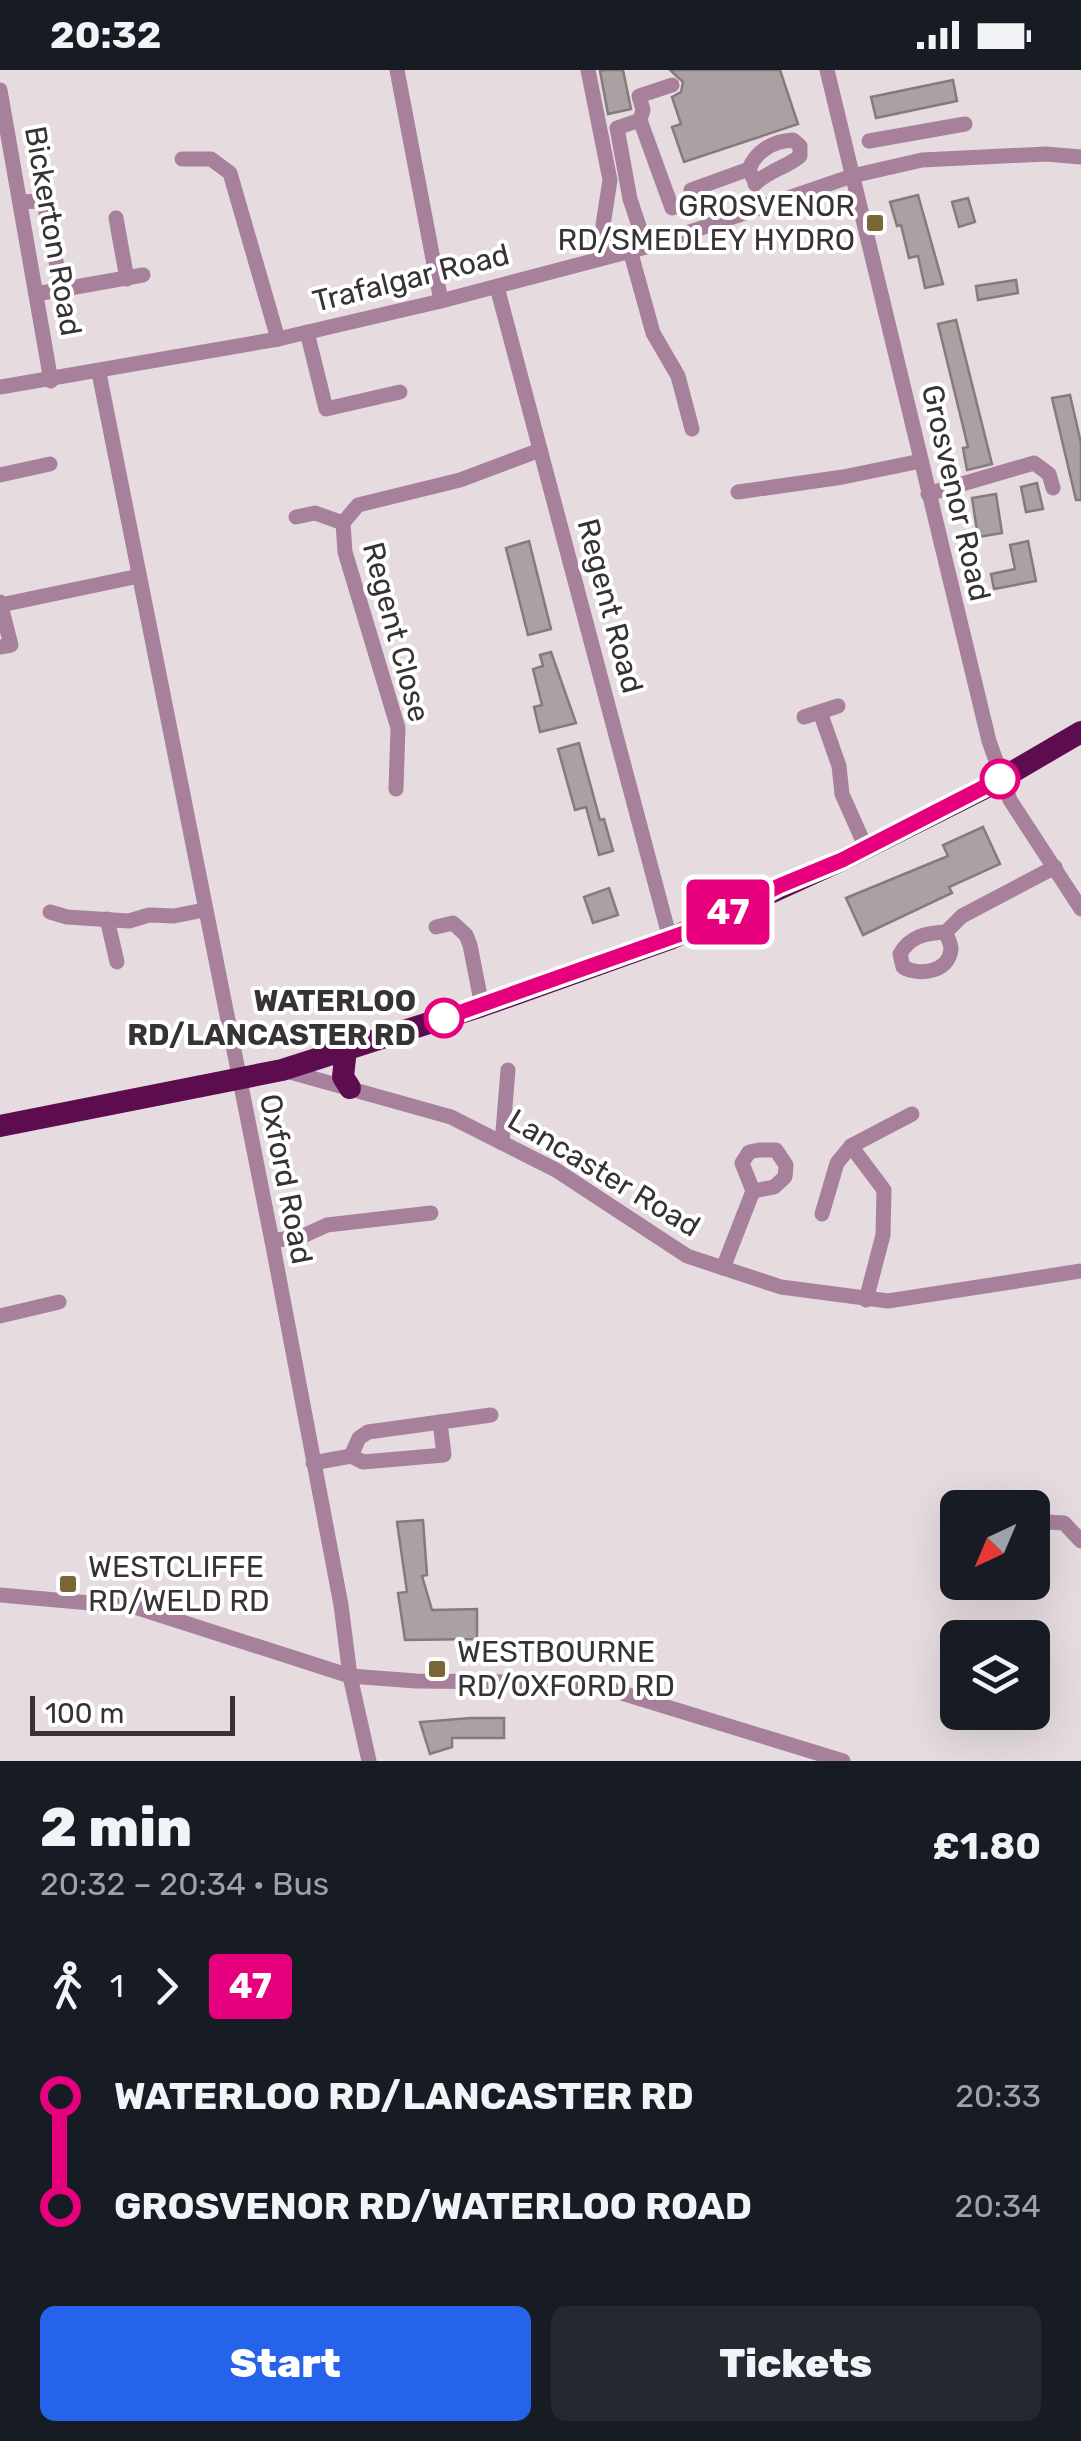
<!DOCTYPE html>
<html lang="en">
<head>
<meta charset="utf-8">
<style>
  body { margin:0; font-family:Rubik,sans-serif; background:#242831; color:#f1f3f6; height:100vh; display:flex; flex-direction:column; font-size:38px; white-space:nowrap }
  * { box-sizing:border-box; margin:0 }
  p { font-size:32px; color:#9ea1a6 }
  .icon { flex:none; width:55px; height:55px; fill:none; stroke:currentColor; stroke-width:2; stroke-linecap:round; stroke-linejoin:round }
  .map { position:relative; height:1691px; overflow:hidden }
  .sheet { display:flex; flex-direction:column; background:#171b24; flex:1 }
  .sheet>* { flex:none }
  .badge { padding:0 20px; border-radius:8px; font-size:35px; line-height:65px }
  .needle { width:65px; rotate:224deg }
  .controls { position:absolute; left:940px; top:1420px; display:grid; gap:20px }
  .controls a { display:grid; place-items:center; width:110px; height:110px; border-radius:15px; background:#171b24; box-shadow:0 10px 40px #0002; font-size:50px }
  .scale { position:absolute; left:30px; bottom:25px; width:205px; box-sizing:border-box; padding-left:10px; border:5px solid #373334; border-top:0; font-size:28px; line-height:35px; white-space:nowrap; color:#373334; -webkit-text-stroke:8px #fff; paint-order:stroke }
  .map>.badge { position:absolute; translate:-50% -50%; box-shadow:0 0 0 5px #fff }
  .legs { display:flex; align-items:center; gap:15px; height:110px; padding:0 40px; font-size:32px }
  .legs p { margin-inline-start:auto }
  .summary { display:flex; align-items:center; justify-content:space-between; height:170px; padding:0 40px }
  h1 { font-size:55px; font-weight:800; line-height:75px }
  .action { display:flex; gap:20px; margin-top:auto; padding:20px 40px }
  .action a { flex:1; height:115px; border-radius:15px; background:#2563eb; color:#fff; font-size:40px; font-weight:800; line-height:115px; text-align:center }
  .action a+a { background:#242831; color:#f1f3f6 }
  ul { padding:0 40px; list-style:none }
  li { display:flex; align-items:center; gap:35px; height:110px; font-size:38px }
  li i { display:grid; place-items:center; width:15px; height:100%; margin:0 12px; background:currentColor }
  li i::after { content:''; width:25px; height:25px; margin:-12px; border:8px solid; border-radius:50%; background:#171b24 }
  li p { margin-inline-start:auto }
  li:first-child i { background:linear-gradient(#0000 50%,currentColor 0) }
  li:last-child i { background:linear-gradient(currentColor 50%,#0000 0) }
  .status { display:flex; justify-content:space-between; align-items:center; height:70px; padding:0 50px; background:#171b24; direction:ltr }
  .status svg { height:28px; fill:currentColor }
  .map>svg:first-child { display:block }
  .building { fill:#aba1a2; stroke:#847b7b; stroke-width:2.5 }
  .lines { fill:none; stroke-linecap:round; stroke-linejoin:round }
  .minor { stroke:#a7819c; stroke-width:15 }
  .highway { stroke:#5d0c50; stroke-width:22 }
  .line-1-casing { stroke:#fff; stroke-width:22 }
  .line-1 { stroke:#e6007e; stroke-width:15 }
  .poi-dot { fill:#7b6636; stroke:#fff; stroke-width:4 }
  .stop-1-dot { fill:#fff; stroke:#e6007e; stroke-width:5 }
  .labels { text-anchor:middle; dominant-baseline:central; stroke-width:8; stroke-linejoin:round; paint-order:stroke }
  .poi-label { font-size:30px; fill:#373334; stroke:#fff; text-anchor:start }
  .street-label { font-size:30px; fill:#373334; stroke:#fff }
  .stop-label { font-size:30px; font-weight:bold; fill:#373334; stroke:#fff; text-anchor:end }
</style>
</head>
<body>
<div class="status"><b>20:32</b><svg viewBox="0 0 49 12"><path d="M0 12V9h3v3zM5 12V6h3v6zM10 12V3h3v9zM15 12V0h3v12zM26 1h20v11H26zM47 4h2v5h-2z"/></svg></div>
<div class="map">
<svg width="1081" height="1691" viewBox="0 0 1081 1691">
  <rect width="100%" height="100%" fill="#e6dce0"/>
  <g class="building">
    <path d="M604,0H623L631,39L608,44L600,1Z"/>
    <path d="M670,0H780L798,54L684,92L672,57L681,54L672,27L681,22L683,12Z"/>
    <path d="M953,10L957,31L876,48L871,27Z"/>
    <path d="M918,125L943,214L925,218L918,186L909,188L901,155L897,156L890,132Z"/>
    <path d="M968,128L975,152L959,157L952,132Z"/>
    <path d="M1016,210L1018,223L978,230L976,216Z"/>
    <path d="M956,250L992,394L967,400L963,378L968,377L938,254Z"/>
    <path d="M1070,325L1081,373V430H1076L1052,328Z"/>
    <path d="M1037,413L1043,439L1026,442L1021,417Z"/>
    <path d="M996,424L1002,463L978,467L972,428Z"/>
    <path d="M529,471L551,559L528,565L506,478Z"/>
    <path d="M1028,471L1036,511L994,519L991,504L1015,499L1010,475Z"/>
    <path d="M551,582L576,653L540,662L534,637L542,635L533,599L543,596L540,585Z"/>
    <path d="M579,673L600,750L604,749L613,781L599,785L586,737L575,740L558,679Z"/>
    <path d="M983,757L1000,794L949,817L952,823L863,865L846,828L948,786L943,775Z"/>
    <path d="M609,818L618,845L593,853L584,827Z"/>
    <path d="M423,1450L427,1505L422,1506L432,1540L477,1539V1569L405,1570L398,1523L407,1522L397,1452Z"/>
    <path d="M471,1648H504V1668H452V1677L430,1684L420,1652Z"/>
  </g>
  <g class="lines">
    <g class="minor">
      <path d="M397,0L441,231"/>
      <path d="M588,0L610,110L603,155L607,185"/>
      <path d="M827,0L989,671L1010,730L1081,839"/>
      <path d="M0,20L51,311"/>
      <path d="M640,50L643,40L639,26L672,15"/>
      <path d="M869,71L965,54"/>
      <path d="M182,89H211L230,103L278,269"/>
      <path d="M749,99C756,81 773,71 793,70L800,76V86C786,98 769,100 755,114"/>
      <path d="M691,120L749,99L753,108"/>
      <path d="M20,132L39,131L44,134L62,220"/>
      <path d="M116,148L127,209"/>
      <path d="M646,177L630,129L617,58L640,50L672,138"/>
      <path d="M630,180L653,263L678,306L692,359"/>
      <path d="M497,217L670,869"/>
      <path d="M36,224L143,205"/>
      <path d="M307,262L326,339L400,322"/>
      <path d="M99,303L272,1171L341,1535L350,1606L369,1691"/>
      <path d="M0,317L278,269L441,231L646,177L852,106L922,90L1046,84L1081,87"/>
      <path d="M0,405L50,394"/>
      <path d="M738,422L843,407L921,391"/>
      <path d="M928,424L1034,393L1049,404L1053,418"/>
      <path d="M296,447L315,443L343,453"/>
      <path d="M0,532L11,575L0,577"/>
      <path d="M1,535L139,506"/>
      <path d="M820,642L839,696L842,724L866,778"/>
      <path d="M804,647L838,636"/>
      <path d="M396,719L398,658L345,482L343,453L358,435L460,410L540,380"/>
      <path d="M50,842L67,847L129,851L149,845L174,846L204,840"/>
      <path d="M107,849L117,892"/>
      <path d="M436,857L453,853L466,865L470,875L482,936"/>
      <path d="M946,862C926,863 910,866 900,884L903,897C918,906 949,903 951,879C951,873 947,868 946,862L962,846L1055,797"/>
      <path d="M283,1000L451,1047L556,1100L687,1186L781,1217L888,1231L1081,1201"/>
      <path d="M502,1073L508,1000"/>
      <path d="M851,1076L884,1120L883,1165L866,1230"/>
      <path d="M759,1080H776L786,1095L785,1107L774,1117L753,1121L742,1093L749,1082Z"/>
      <path d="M822,1144L837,1093L851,1076L912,1044"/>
      <path d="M272,1171L303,1166L327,1155L431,1143"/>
      <path d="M723,1198L753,1121"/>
      <path d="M0,1246L59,1232"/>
      <path d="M351,1386L363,1392L444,1385L440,1352"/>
      <path d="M313,1393L351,1386L359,1368L368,1362L491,1345"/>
      <path d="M1007,1433L1009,1438"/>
      <path d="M1032,1451L1064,1453L1081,1471"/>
      <path d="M0,1525L135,1537L350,1606L416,1611L589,1613L843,1691"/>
    </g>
    <g class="highway">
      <path d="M346,978L343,1007L350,1018"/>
      <path d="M0,1056L282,1000L482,936L670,869L842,790L985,718L1081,662"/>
    </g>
  </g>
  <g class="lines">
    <defs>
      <path id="line-1" d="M444,948L698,858L779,816L842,790L1000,709"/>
    </defs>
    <use href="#line-1" class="line-1-casing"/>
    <use href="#line-1" class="line-1"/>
  </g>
  <g class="poi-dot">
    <rect x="865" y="143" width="20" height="20" rx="5"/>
    <rect x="58" y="1504" width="20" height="20" rx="5"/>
    <rect x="427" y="1589" width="20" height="20" rx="5"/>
  </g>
  <g class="stop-1-dot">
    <circle cx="1000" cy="709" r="18"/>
    <circle cx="444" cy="948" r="18"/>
  </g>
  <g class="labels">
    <g class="poi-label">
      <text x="855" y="136" text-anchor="end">GROSVENOR<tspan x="855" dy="34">RD/SMEDLEY HYDRO</tspan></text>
      <text x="88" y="1497">WESTCLIFFE<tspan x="88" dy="34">RD/WELD RD</tspan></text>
      <text x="457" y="1582">WESTBOURNE<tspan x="457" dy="34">RD/OXFORD RD</tspan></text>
    </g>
    <g class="street-label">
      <text transform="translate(53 161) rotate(80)">Bickerton Road</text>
      <text transform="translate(411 208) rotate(-14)">Trafalgar Road</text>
      <text transform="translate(956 423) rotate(77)">Grosvenor Road</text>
      <text transform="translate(610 536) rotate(75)">Regent Road</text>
      <text transform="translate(396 562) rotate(75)">Regent Close</text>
      <text transform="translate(604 1103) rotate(31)">Lancaster Road</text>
      <text transform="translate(286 1109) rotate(79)">Oxford Road</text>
    </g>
    <g class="stop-label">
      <text x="416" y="931">WATERLOO<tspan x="416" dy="34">RD/LANCASTER RD</tspan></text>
    </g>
  </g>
</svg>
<div class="controls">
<a><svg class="needle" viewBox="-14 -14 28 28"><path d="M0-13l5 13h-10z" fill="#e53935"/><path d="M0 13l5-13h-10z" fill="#9ea1a6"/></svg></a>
<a><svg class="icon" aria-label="layers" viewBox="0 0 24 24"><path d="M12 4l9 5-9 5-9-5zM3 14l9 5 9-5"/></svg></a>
</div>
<div class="scale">100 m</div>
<b class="badge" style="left:728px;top:842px;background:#e6007e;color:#fff">47</b>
</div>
<section class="sheet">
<div class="summary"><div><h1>2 min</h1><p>20:32 – 20:34 · Bus</p></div><b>£1.80</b></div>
<div class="legs"><svg class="icon" aria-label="walk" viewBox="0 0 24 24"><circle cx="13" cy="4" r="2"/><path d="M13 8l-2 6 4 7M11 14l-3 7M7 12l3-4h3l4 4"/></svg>1<svg class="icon" aria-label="forward" viewBox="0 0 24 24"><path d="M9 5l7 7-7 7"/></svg><b class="badge" style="background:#e6007e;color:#fff">47</b></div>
<ul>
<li><i style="color:#e6007e"></i><b>WATERLOO RD/LANCASTER RD</b><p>20:33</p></li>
<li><i style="color:#e6007e"></i><b>GROSVENOR RD/WATERLOO ROAD</b><p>20:34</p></li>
</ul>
<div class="action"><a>Start</a><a>Tickets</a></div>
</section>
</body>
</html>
